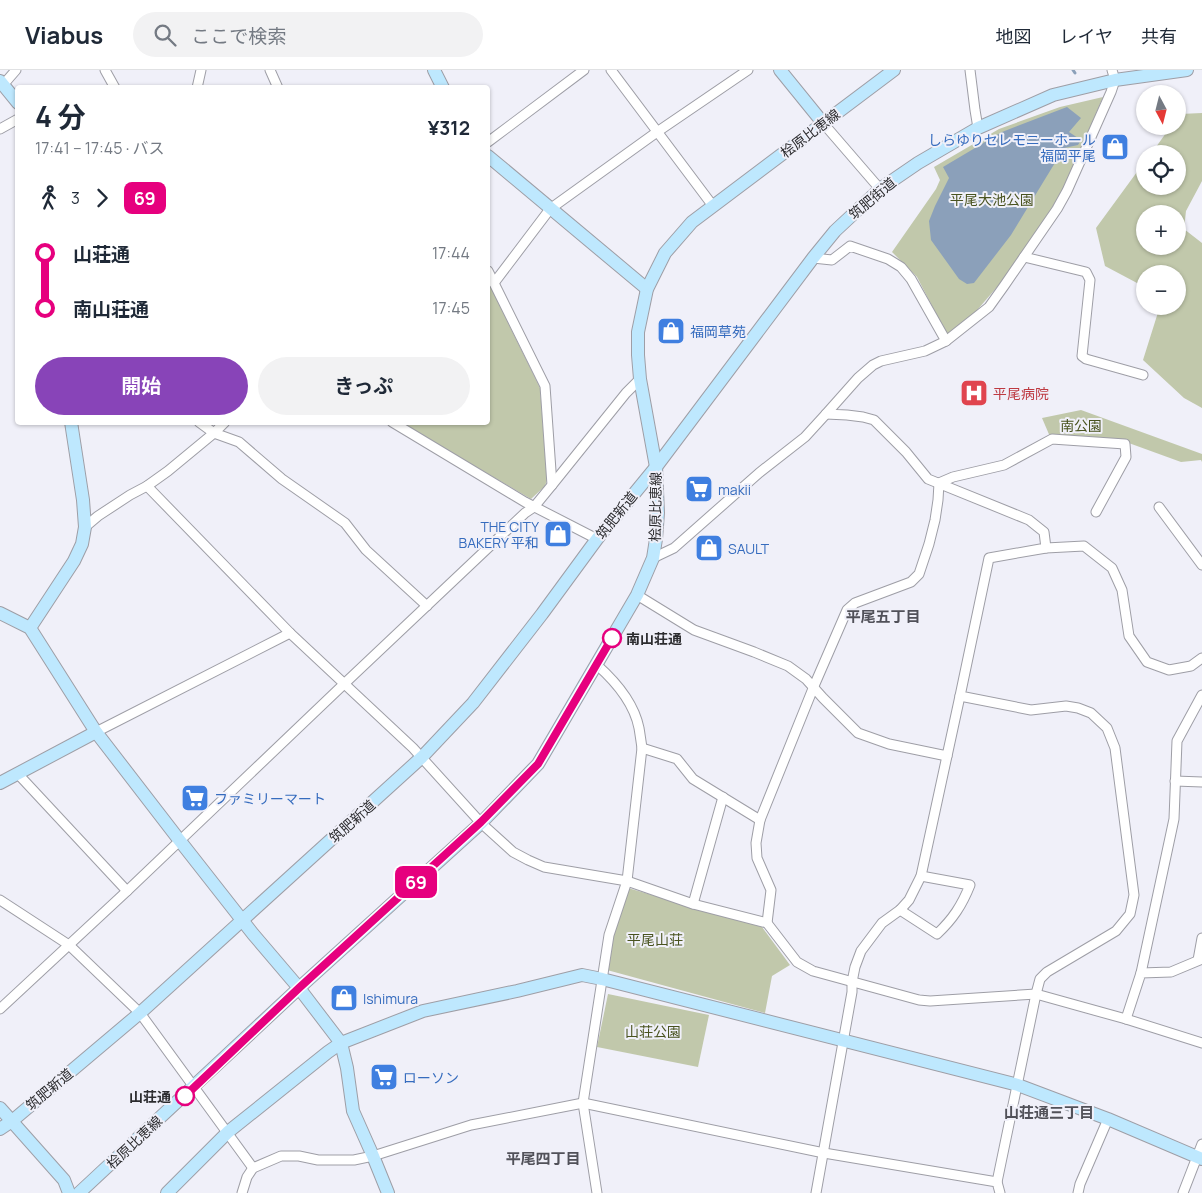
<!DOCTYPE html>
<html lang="ja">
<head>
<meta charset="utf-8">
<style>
  body { margin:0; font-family:Manrope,"Noto Sans JP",sans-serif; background:#f2f2f3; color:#1f2937; height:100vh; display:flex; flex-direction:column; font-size:19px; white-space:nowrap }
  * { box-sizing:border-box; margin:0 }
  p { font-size:16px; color:#747a83 }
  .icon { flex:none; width:28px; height:28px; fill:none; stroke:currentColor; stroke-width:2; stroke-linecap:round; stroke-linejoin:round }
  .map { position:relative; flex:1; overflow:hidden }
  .side { position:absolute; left:15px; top:15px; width:475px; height:340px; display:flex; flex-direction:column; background:#fff; border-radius:5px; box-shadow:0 1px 4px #0004 }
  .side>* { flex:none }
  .badge { padding:0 10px; border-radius:8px; font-size:18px; line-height:32px }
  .needle { width:32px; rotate:173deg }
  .fabs { position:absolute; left:1136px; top:15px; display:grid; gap:10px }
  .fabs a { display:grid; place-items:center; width:50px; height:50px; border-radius:50%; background:#fff; box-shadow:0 1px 4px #0004; font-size:25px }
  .map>.badge { position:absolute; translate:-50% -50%; box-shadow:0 0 0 2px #fff }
  .legs { display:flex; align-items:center; gap:8px; height:55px; padding:0 20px; font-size:16px }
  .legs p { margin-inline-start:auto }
  .summary { display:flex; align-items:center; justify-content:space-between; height:85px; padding:0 20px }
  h1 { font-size:28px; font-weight:700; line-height:38px }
  .action { display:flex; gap:10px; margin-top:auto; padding:10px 20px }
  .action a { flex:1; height:58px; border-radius:30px; background:#8844b8; color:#fff; font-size:20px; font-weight:700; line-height:58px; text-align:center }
  .action a+a { background:#f2f2f3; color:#1f2937 }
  ul { padding:0 20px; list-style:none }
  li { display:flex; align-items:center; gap:18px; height:55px; font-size:19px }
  li i { display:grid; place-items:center; width:8px; height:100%; margin:0 6px; background:currentColor }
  li i::after { content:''; width:12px; height:12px; margin:-6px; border:4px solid; border-radius:50%; background:#fff }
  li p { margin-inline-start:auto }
  li:first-child i { background:linear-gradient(#0000 50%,currentColor 0) }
  li:last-child i { background:linear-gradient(currentColor 50%,#0000 0) }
  header { display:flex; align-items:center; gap:30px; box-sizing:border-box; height:70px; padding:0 25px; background:#fff; border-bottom:1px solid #e0e1e3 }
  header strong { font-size:24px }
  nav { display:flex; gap:28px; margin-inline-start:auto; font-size:18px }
  .search { width:350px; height:45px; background:#f2f2f3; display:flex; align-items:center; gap:12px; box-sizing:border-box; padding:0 18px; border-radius:28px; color:#747a83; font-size:19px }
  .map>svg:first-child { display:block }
  .green { fill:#c1c8ab; fill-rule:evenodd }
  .water { fill:#8ba0ba }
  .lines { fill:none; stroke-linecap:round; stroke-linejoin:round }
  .stream { stroke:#8ba0ba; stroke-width:3 }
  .street-casing { stroke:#9e9ea6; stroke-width:11 }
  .secondary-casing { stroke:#9e9ea6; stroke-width:14 }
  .street { stroke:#fff; stroke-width:9 }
  .secondary { stroke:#bee8fe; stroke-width:12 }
  .line-1-casing { stroke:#fff; stroke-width:11 }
  .line-1 { stroke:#e6007e; stroke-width:8 }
  .stop-1-dot { fill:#fff; stroke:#e6007e; stroke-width:2.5 }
  .labels { text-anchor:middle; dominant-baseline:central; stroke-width:4; stroke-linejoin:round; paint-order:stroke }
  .street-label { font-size:14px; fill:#2c2c2f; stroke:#f0f0f9 }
  .shop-label { font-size:14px; fill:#366cbe; stroke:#f0f0f9; text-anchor:start }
  .park-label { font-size:14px; fill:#49531f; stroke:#f0f0f9 }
  .health-label { font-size:14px; fill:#be3a42; stroke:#f0f0f9; text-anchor:start }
  .stop-label { font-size:14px; font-weight:bold; fill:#2c2c2f; stroke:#f0f0f9; text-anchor:start }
  .neighbourhood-label { font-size:15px; font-weight:bold; fill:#515159; stroke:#f0f0f9 }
</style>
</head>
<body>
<header>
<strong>Viabus</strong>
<div class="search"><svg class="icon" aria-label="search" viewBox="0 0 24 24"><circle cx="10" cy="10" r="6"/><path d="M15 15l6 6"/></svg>ここで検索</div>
<nav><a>地図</a><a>レイヤ</a><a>共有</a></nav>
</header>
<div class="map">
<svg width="1202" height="1123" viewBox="0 0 1202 1123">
  <rect width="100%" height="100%" fill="#f0f0f9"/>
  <g class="green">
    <path d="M1103,27L1062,123L1010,202L972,246L947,265L917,207L892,182L936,119L940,110L934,97L999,59L1060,37Z"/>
    <path d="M1202,43V111L1186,141L1184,159L1202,173V338L1184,328L1143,290L1160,236H1178V204H1145V214L1137,213L1105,196L1096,158L1145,91V116H1178V84H1151L1171,56H1178V47L1180,44ZM1145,144H1178V176H1145Z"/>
    <path d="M488,212L540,318L547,410L545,416L531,429L401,353L488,352Z"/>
    <path d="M1081,340L1202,384V392L1201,390L1181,392L1126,372L1121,379L1092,370L1051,369L1042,348Z"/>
    <path d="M628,818L762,857L790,895L772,906L765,943L607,900L609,870Z"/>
    <path d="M608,924L709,945L698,997L597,977Z"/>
  </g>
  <path class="water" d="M1067,37L1081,48L1069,62L1081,70L1078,75L1064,78L1011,165L974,213L967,214L959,209L931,170L929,151L935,136L949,108L943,97L1002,62Z"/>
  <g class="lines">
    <path class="stream" d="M1073,0L1075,3"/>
    <defs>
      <g id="street">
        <path d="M105,0L115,18"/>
        <path d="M270,0L278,18"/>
        <path d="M611,0L713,136"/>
        <path d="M970,0L975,40L978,58"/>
        <path d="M3,15L16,0"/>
        <path d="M197,18L201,0"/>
        <path d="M823,53L880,119"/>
        <path d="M0,59L18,49"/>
        <path d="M488,72L584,0"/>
        <path d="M1024,187L1086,202L1090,210L1082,286L1086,289L1143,305"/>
        <path d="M813,188L832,190L850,176L888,189L901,197L911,209L946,271"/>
        <path d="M494,213L550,139L657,62L748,0"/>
        <path d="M199,352L214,363L225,352"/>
        <path d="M392,352L525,432L597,469"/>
        <path d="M552,415L626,323L640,309"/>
        <path d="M147,416L290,563L413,678L481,753L513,782L528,790L544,797L627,811L693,834L767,853L797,892L813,901L919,930L930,931L1036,924L1126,949L1202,973"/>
        <path d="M1159,437L1202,495"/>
        <path d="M85,457L98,446L130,425L147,416L168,401L214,363L239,372L282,409L345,453L366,480L427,536"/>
        <path d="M1046,478L1084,476L1112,498L1122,520L1129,566L1147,592L1169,600L1191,596L1202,588"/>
        <path d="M653,488L674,478L759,403L805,367L826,344"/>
        <path d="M637,525L694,560L754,582L788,596L806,609L823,628L858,663L889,674L947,686L960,626"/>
        <path d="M597,595C615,611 634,633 639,658C640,664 641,671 642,678L627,811L609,865L583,1033L597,1123"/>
        <path d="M96,662L290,563"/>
        <path d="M642,678L677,689L693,709L760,750L756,773L757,788L771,820L767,853"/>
        <path d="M18,704L127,821"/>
        <path d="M1175,711L1202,712"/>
        <path d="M760,750L814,616L847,540L855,533L911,512L919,504L929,474L935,450L938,430L939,413L953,407L1004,395L1052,369L1125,374L1126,387L1096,442"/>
        <path d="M0,830L69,875L140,943L253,1098"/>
        <path d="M693,834L723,727"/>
        <path d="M900,840L937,864C953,849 962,835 970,815L921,806"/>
        <path d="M1198,890L1202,868"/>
        <path d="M1141,903L1174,749L1177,671L1202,625"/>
        <path d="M0,939L127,821L344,614L525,443L534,437L552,415L545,316L488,201"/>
        <path d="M1126,949L1141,903L1171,902L1202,889"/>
        <path d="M997,1112L1036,924L1040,909L1047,902L1116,861L1130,844L1134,825L1115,678L1107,658L1091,643L1078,638L1066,636L1031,640L960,626L989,488L1046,478L1044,462L1029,450L928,409L906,382L874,350L863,347L847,345L826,344L858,308L873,295L881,291L925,281L946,271L989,237L1004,216L1057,139L1067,121L1111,22L1115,10L1112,0"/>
        <path d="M242,1123L247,1107L253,1098L281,1086H299L318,1090H354L373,1086L471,1055L583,1033L824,1083L997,1112L1000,1123"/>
        <path d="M816,1123L852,922V912L855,897L861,881L882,853L900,840L909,830L921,806L947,686"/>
        <path d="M1078,1123L1080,1114L1108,1049"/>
        <path d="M1183,1123L1202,1074"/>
      </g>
      <g id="secondary">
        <path d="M434,0L443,18"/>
        <path d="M780,0L823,53"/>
        <path d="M0,11L18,33"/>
        <path d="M488,86L647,219"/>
        <path d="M0,543L30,558L96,662L180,771L242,850L253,864L299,918L341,973L347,998L353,1041L373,1086L388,1123"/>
        <path d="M30,558L74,491L82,474L85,457L83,430L71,352"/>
        <path d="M0,713L96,662"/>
        <path d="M0,1038L64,1110L69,1123"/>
        <path d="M0,1059L12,1051L140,943L422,687L473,633L542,544L597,469L656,397L813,188L835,161L880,119L918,93L978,58L1053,25L1115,10L1187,0"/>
        <path d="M79,1123L299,918L481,753L538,694L637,525L653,488L656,469L658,443L656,397L640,309L638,285V262L647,219L665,183L692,152L894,0"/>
        <path d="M167,1123L228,1062L328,982L341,973L423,941L517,921L582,905L602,909L1018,1015L1108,1049L1202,1089"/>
      </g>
    </defs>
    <use href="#street" class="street-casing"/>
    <use href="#secondary" class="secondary-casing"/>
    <use href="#street" class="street"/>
    <use href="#secondary" class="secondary"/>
  </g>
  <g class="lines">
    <defs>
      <path id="line-1" d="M185,1026L299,918L481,752L538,694L612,568"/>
    </defs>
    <use href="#line-1" class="line-1-casing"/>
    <use href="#line-1" class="line-1"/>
  </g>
  <defs>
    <symbol id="shop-square" viewBox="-11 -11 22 22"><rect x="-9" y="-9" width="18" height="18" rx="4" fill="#3f7fe0" stroke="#f0f0f9"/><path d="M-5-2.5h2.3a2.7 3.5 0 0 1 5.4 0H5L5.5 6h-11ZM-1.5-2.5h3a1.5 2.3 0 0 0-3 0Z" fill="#fff"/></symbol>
    <symbol id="hospital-square" viewBox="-11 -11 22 22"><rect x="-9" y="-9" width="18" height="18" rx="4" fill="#e0444e" stroke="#f0f0f9"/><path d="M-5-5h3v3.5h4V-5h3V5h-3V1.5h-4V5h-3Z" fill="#fff"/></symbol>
    <symbol id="supermarket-square" viewBox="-11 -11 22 22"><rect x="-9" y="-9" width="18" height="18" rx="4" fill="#3f7fe0" stroke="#f0f0f9"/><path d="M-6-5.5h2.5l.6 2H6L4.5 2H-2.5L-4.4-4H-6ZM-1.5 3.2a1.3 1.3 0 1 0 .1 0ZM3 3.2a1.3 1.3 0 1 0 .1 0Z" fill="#fff"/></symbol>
  </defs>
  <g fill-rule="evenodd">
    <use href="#shop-square" x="1099" y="61" width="32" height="32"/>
    <use href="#shop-square" x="655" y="245" width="32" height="32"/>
    <use href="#hospital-square" x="958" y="307" width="32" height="32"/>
    <use href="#supermarket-square" x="683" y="403" width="32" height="32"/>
    <use href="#shop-square" x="542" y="448" width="32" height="32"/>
    <use href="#shop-square" x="693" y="462" width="32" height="32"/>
    <use href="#supermarket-square" x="179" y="712" width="32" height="32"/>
    <use href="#shop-square" x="328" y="912" width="32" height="32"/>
    <use href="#supermarket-square" x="368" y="991" width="32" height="32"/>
  </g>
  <g class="stop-1-dot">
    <circle cx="612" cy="568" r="9"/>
    <circle cx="185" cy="1026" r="9"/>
  </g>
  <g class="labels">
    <g class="street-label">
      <text transform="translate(810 63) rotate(-37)">桧原比恵線</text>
      <text transform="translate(872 128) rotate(-40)">筑肥街道</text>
      <text transform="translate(655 437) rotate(-89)">桧原比恵線</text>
      <text transform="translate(616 445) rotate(-51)">筑肥新道</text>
      <text transform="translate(352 751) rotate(-42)">筑肥新道</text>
      <text transform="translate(49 1019) rotate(-40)">筑肥新道</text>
      <text transform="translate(134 1072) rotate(-43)">桧原比恵線</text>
    </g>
    <g class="shop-label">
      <text x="1096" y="69" text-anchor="end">しらゆりセレモニーホール<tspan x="1096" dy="16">福岡平尾</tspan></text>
      <text x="690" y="261">福岡草苑</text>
      <text x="718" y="419">makii</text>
      <text x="539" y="456" text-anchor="end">THE CITY<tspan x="539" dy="16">BAKERY 平和</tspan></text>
      <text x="728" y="478">SAULT</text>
      <text x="214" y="728">ファミリーマート</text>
      <text x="363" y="928">Ishimura</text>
      <text x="403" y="1007">ローソン</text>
    </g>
    <g class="park-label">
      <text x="992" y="129">平尾大池公園</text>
      <text x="1081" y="355">南公園</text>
      <text x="655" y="869">平尾山荘</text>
      <text x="653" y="961">山荘公園</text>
    </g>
    <g class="health-label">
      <text x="993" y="323">平尾病院</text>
    </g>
    <g class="stop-label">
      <text x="626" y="568">南山荘通</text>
      <text x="171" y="1026" text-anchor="end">山荘通</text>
    </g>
    <g class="neighbourhood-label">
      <text x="883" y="546">平尾五丁目</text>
      <text x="1049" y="1042">山荘通三丁目</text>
      <text x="543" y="1088">平尾四丁目</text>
    </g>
  </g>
</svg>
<div class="fabs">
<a><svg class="needle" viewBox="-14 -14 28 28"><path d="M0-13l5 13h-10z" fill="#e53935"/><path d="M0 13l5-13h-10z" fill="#747a83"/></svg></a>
<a><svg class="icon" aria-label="locate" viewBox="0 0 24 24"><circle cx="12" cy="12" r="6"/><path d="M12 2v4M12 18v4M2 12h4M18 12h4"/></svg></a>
<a>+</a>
<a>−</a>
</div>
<b class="badge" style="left:416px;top:812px;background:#e6007e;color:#fff">69</b>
<section class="side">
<div class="summary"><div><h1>4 分</h1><p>17:41 – 17:45 · バス</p></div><b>¥312</b></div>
<div class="legs"><svg class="icon" aria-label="walk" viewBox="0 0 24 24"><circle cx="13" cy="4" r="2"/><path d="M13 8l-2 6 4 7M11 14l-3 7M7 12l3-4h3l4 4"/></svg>3<svg class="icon" aria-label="forward" viewBox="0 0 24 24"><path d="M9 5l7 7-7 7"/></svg><b class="badge" style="background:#e6007e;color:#fff">69</b></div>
<ul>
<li><i style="color:#e6007e"></i><b>山荘通</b><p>17:44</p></li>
<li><i style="color:#e6007e"></i><b>南山荘通</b><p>17:45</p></li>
</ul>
<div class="action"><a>開始</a><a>きっぷ</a></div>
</section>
</div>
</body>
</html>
